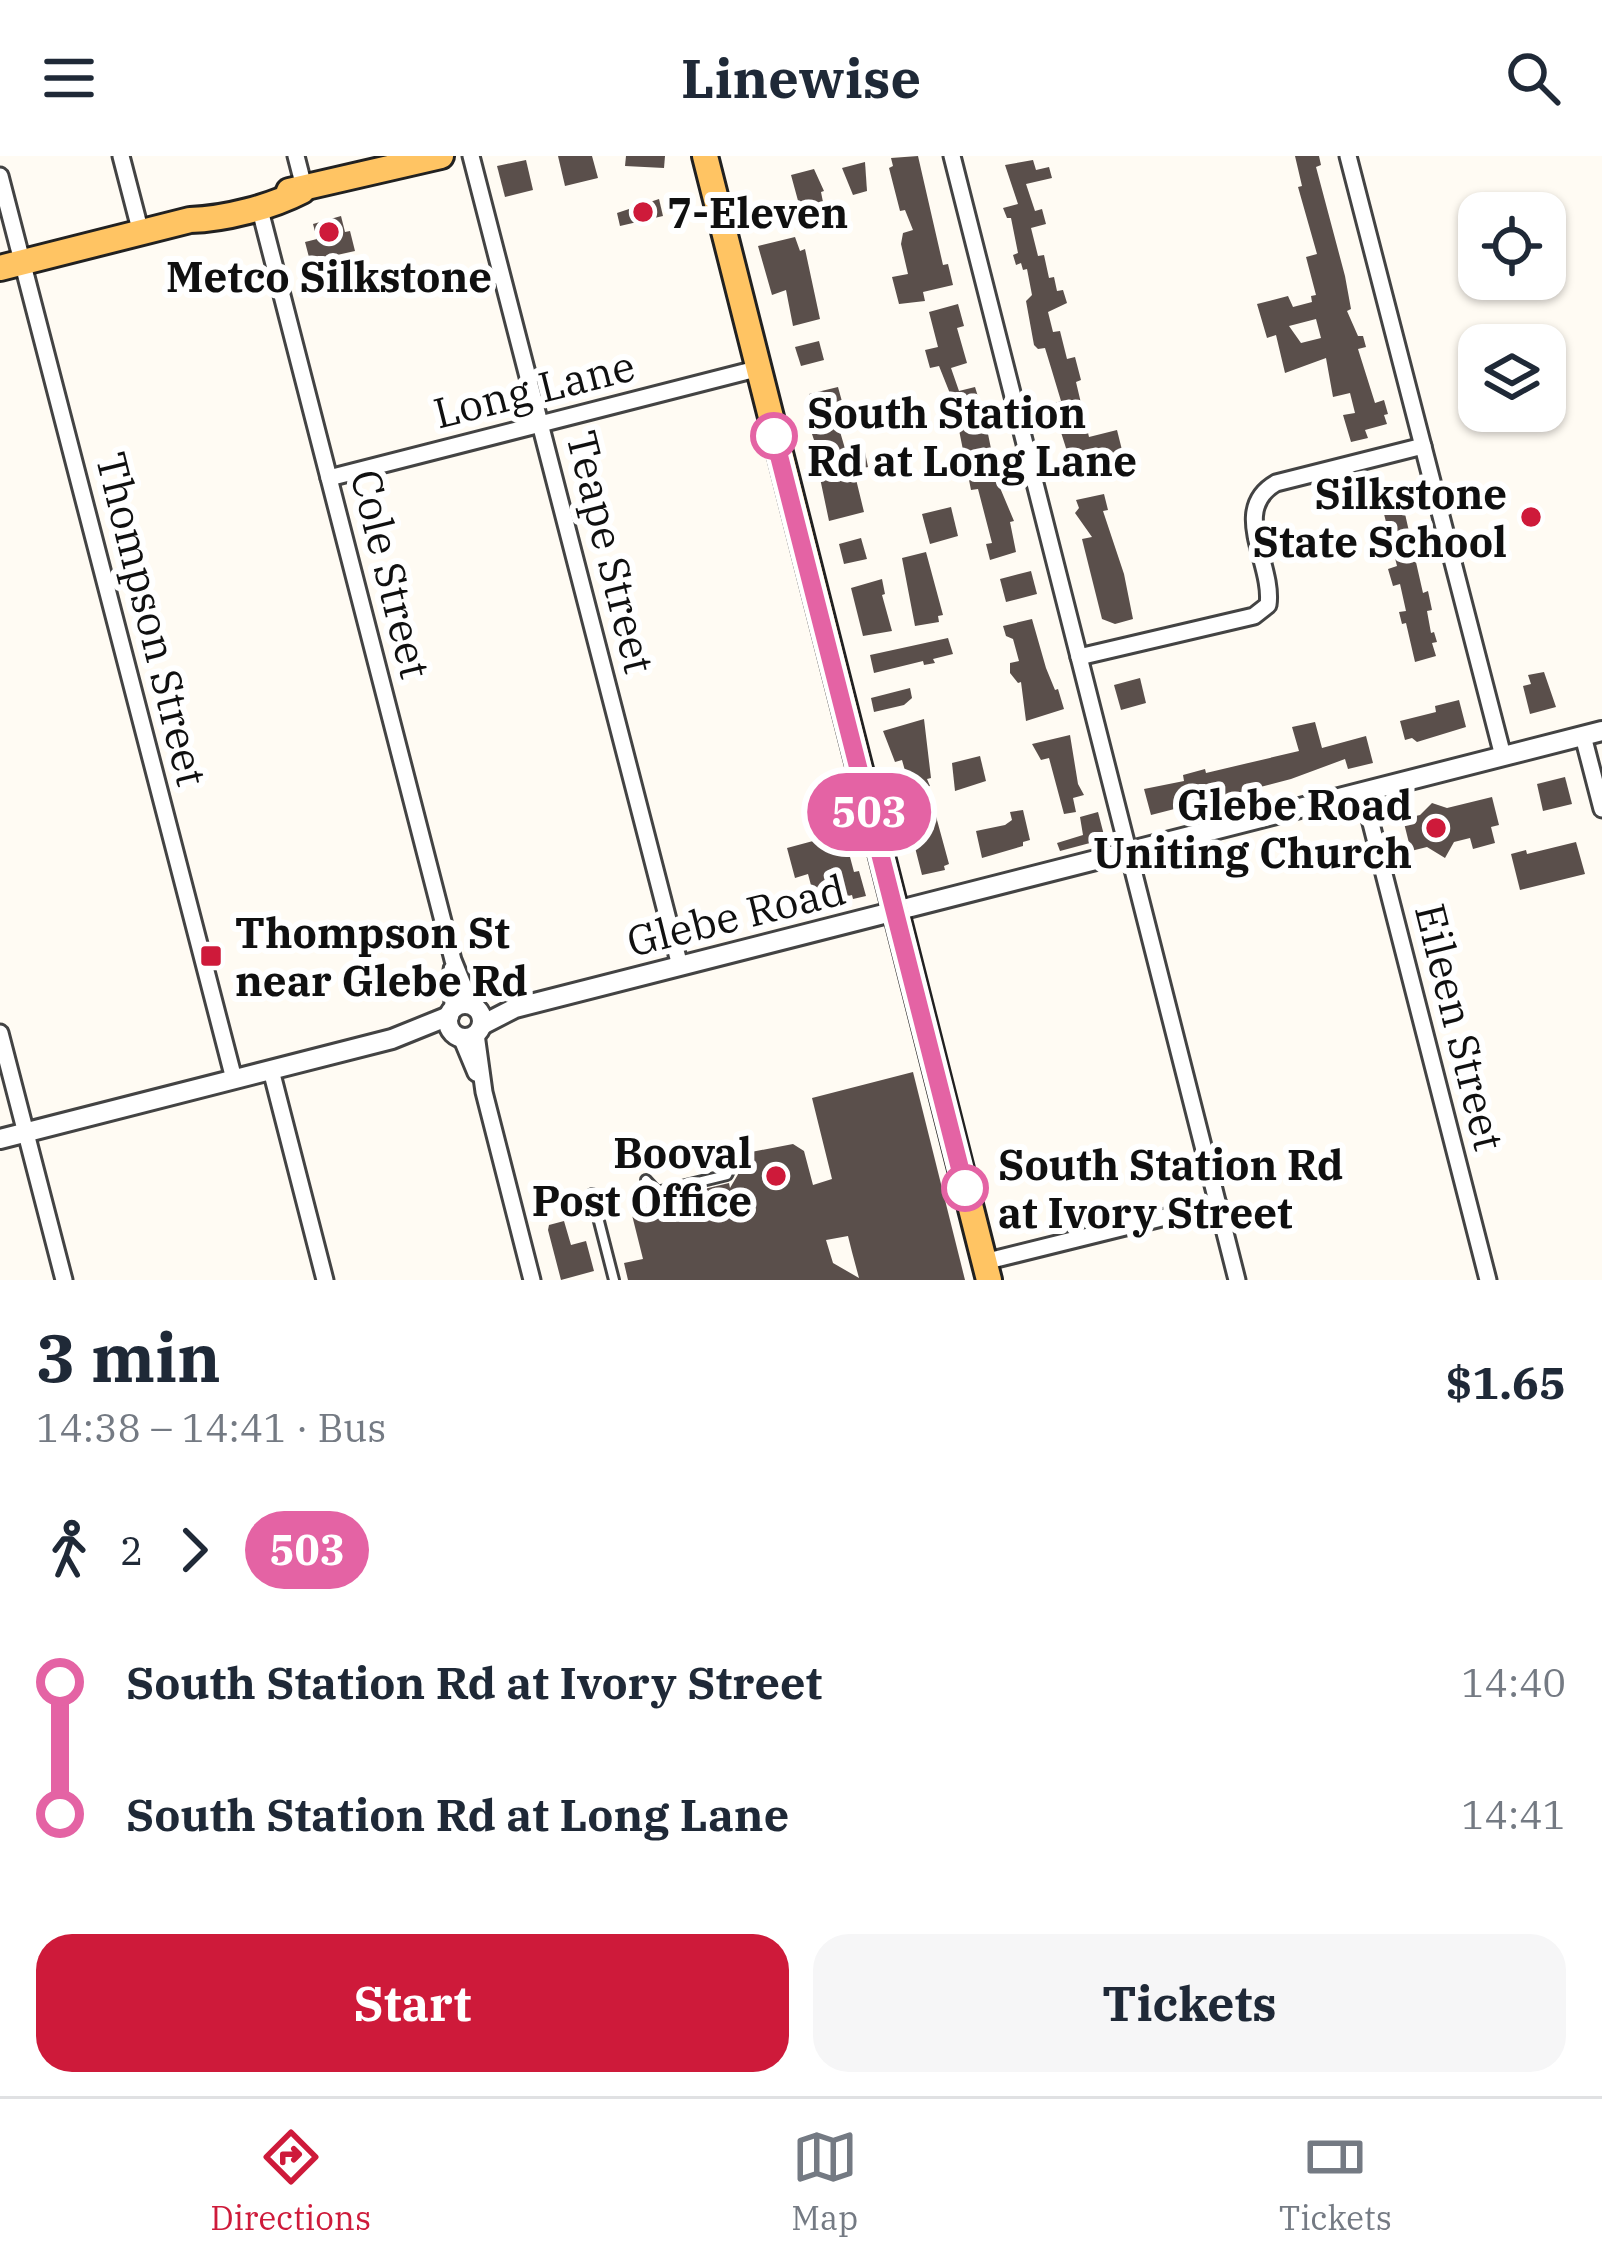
<!DOCTYPE html>
<html lang="en">
<head>
<meta charset="utf-8">
<style>
  body { margin:0; font-family:"IBM Plex Serif",serif; background:#f6f6f7; color:#1f2937; height:100vh; display:flex; flex-direction:column; font-size:45px; white-space:nowrap }
  * { box-sizing:border-box; margin:0 }
  p { font-size:39px; color:#747a83 }
  .icon { flex:none; width:66px; height:66px; fill:none; stroke:currentColor; stroke-width:2; stroke-linecap:round; stroke-linejoin:round }
  .map { position:relative; height:1124px; overflow:hidden }
  .drawer { display:flex; flex-direction:column; background:#fff; flex:1 }
  .drawer>* { flex:none }
  .badge { padding:0 24px; border-radius:39px; font-size:42px; line-height:78px }
  .controls { position:absolute; left:1458px; top:36px; display:grid; gap:24px }
  .controls a { display:grid; place-items:center; width:108px; height:108px; border-radius:24px; background:#fff; box-shadow:0 3px 9px #0004; font-size:60px }
  .map>.badge { position:absolute; translate:-50% -50%; box-shadow:0 0 0 6px #fff }
  .legs { display:flex; align-items:center; gap:18px; height:132px; padding:0 36px; font-size:39px }
  .legs p { margin-inline-start:auto }
  .headline { display:flex; align-items:center; justify-content:space-between; height:204px; padding:0 36px }
  h1 { font-size:66px; font-weight:700; line-height:90px }
  .primary-button { display:flex; gap:24px; margin-top:auto; padding:24px 36px }
  .primary-button a { flex:1; height:138px; border-radius:36px; background:#ce1a3a; color:#fff; font-size:48px; font-weight:700; line-height:138px; text-align:center }
  .primary-button a+a { background:#f6f6f7; color:#1f2937 }
  ul { padding:0 36px; list-style:none }
  li { display:flex; align-items:center; gap:42px; height:132px; font-size:45px }
  li i { display:grid; place-items:center; width:18px; height:100%; margin:0 15px; background:currentColor }
  li i::after { content:''; width:30px; height:30px; margin:-15px; border:9px solid; border-radius:50%; background:#fff }
  li p { margin-inline-start:auto }
  li:first-child i { background:linear-gradient(#0000 50%,currentColor 0) }
  li:last-child i { background:linear-gradient(currentColor 50%,#0000 0) }
  header { display:flex; justify-content:space-between; align-items:center; height:156px; padding:0 36px; background:#fff; font-size:54px; font-weight:700 }
  .tabs { display:flex; justify-content:space-around; align-items:center; height:168px; border-top:3px solid #e0e1e3; background:#fff; font-size:33px; color:#747a83 }
  .tabs a { display:grid; justify-items:center; gap:6px }
  .tabs .current { color:#ce1a3a }
  .map>svg:first-child { display:block }
  .building { fill:#5a4f4b; fill-rule:evenodd }
  .lines { fill:none; stroke-linecap:round; stroke-linejoin:round }
  .service-casing { stroke:#434343; stroke-width:14 }
  .minor-casing { stroke:#434343; stroke-width:21 }
  .tertiary-casing { stroke:#434343; stroke-width:24 }
  .primary-casing { stroke:#212121; stroke-width:30 }
  .service { stroke:#fff; stroke-width:8 }
  .minor { stroke:#fff; stroke-width:15 }
  .tertiary { stroke:#fff; stroke-width:18 }
  .primary { stroke:#ffc463; stroke-width:24 }
  .line-1-casing { stroke:#fff; stroke-width:27 }
  .line-1 { stroke:#e463a4; stroke-width:18 }
  .poi-dot { fill:#ce1a3a; stroke:#fff; stroke-width:4.5 }
  .stop-1-dot { fill:#fff; stroke:#e463a4; stroke-width:6 }
  .labels { text-anchor:middle; dominant-baseline:central; stroke-width:12; stroke-linejoin:round; paint-order:stroke }
  .poi-label { font-size:42px; font-weight:bold; fill:#101010; stroke:#fff; text-anchor:end }
  .street-label { font-size:42px; fill:#101010; stroke:#fff }
  .stop-label { font-size:42px; font-weight:bold; fill:#101010; stroke:#fff; text-anchor:start }
</style>
</head>
<body>
<header><svg class="icon" aria-label="menu" viewBox="0 0 24 24"><path d="M4 6h16M4 12h16M4 18h16"/></svg>Linewise<svg class="icon" aria-label="search" viewBox="0 0 24 24"><circle cx="10" cy="10" r="6"/><path d="M15 15l6 6"/></svg></header>
<div class="map">
<svg width="1602" height="1124" viewBox="0 0 1602 1124">
  <rect width="100%" height="100%" fill="#fffbf3"/>
  <g class="building">
    <path d="M558,0H592L598,22L565,30Z"/>
    <path d="M626,0H665L664,12L625,10Z"/>
    <path d="M918,0L943,109L948,108L953,129L923,136L925,145L899,148L892,121L908,118L901,88L903,77L913,74L905,54L900,55L889,12L893,10L891,2Z"/>
    <path d="M1295,0H1319L1321,9L1316,11L1345,120L1351,153L1347,155L1358,180H1363L1366,191L1358,193L1375,247L1384,244L1388,258L1384,259L1387,268L1365,274L1368,282L1351,286L1343,259L1355,257L1350,237L1333,241L1326,202L1285,217L1276,179L1267,182L1257,148L1288,140L1293,151L1312,146L1311,140L1316,139L1306,101L1317,98L1298,31L1302,30ZM1316,163L1321,182L1301,187L1289,170Z"/>
    <path d="M526,4L533,34L505,41L497,10Z"/>
    <path d="M1033,4L1036,14L1049,11L1052,22L1026,28L1035,55L1042,53L1046,68L1031,72L1038,100L1044,99L1049,122L1054,121L1057,135L1063,134L1067,147L1048,156L1053,176L1060,175L1067,203L1075,201L1081,224L1076,226L1089,281L1117,274L1123,298L1072,311L1052,248L1061,245L1052,215L1045,192L1038,193L1034,189L1026,145L1032,139L1027,113L1023,114L1021,107L1016,109L1013,99L1018,97L1011,62H1007L1003,52L1018,48L1005,9Z"/>
    <path d="M865,6L867,35L853,39L842,12Z"/>
    <path d="M814,13L824,35L821,36L823,46L800,52L791,19Z"/>
    <path d="M659,43L663,60L620,70L617,57Z"/>
    <path d="M341,60L345,76L350,75L355,95L310,105L305,86L317,83L313,68Z"/>
    <path d="M795,81L800,95L805,93L820,163L793,170L786,134L772,139L758,90Z"/>
    <path d="M958,148L964,170L957,172L967,207L951,212L959,235L975,231L980,247L967,250L973,275L987,273L998,327L1014,365L1010,366L1016,396L990,404L986,388L992,387L978,333L971,334L957,264L952,266L945,241L951,240L939,210L930,212L925,194L938,191L929,156Z"/>
    <path d="M819,185L824,204L801,210L795,191Z"/>
    <path d="M838,231L846,260L836,262L846,296L864,291L868,311L854,315L864,356L829,365L816,303L820,302L811,275L819,273L809,238Z"/>
    <path d="M1398,327L1423,437L1428,435L1432,454L1427,455L1431,477L1434,476L1437,486L1432,487L1436,500L1415,506L1406,467L1402,468L1399,456L1406,455L1400,428L1393,430L1388,413L1397,410L1383,354L1376,356L1370,334Z"/>
    <path d="M1104,338L1108,354L1103,355L1124,418L1133,463L1115,468L1102,463L1082,383L1092,381L1075,357L1079,352L1076,344Z"/>
    <path d="M951,351L958,380L930,388L922,358Z"/>
    <path d="M861,382L867,403L844,408L839,388Z"/>
    <path d="M926,396L943,459L938,460L939,466L915,470L902,402Z"/>
    <path d="M1031,415L1037,438L1006,446L1000,423Z"/>
    <path d="M882,423L885,438L882,439L892,475L863,480L851,432Z"/>
    <path d="M1032,463L1046,512L1055,534L1058,533L1064,553L1026,565L1021,526L1018,527L1010,517V507L1019,505L1013,483L1006,480L1003,470Z"/>
    <path d="M948,482L953,498L933,503L935,507L924,509L923,505L874,517L870,499Z"/>
    <path d="M1544,516L1556,551L1530,558L1523,530L1531,528L1528,519Z"/>
    <path d="M1140,522L1146,547L1121,554L1114,529Z"/>
    <path d="M910,532L912,542L904,549L874,556L871,542Z"/>
    <path d="M1459,544L1466,571L1417,586L1412,582L1405,584L1400,565L1436,556L1435,550Z"/>
    <path d="M924,563L931,622L927,623L930,630L916,634L914,629H909L902,604L895,606L883,575Z"/>
    <path d="M1315,566L1322,592L1366,580L1373,607L1348,613L1345,603L1291,623L1151,659L1144,633L1184,625L1183,619L1205,613L1206,617L1299,595L1292,571Z"/>
    <path d="M1070,579L1078,628L1084,639L1073,642L1076,656L1064,658L1049,602L1041,604L1032,588Z"/>
    <path d="M980,600L986,625L955,635L952,607Z"/>
    <path d="M1565,621L1572,648L1543,655L1537,628Z"/>
    <path d="M1492,641L1499,669L1491,671L1495,687L1473,693L1470,682L1454,686L1445,702L1427,691L1411,695L1403,663L1420,659L1432,647L1447,652Z"/>
    <path d="M934,653L949,708L944,710L945,714L922,719L907,660Z"/>
    <path d="M1023,654L1030,684L1023,686V690L982,702L976,675L1005,669L1012,664L1010,656Z"/>
    <path d="M1098,656L1105,683L1060,695L1057,687L1083,679L1080,661Z"/>
    <path d="M839,678L842,687L846,686L854,716L859,715L866,740L853,743L852,739L816,748L808,718L795,722L787,692Z"/>
    <path d="M1576,686L1585,718L1520,734L1511,698L1526,694L1527,698Z"/>
    <path d="M913,916L965,1124H628L624,1107L643,1103L631,1055L660,1048L659,1044L729,1027L730,1032L751,996L793,988L804,995L813,1029L832,1023L812,942ZM848,1080L852,1096L859,1122L833,1107L826,1084Z"/>
    <path d="M564,1065L571,1089L586,1085L594,1115L561,1124L548,1074L549,1069Z"/>
  </g>
  <g class="lines">
    <defs>
      <g id="service">
        <path d="M646,1024L657,1036L727,1019L736,1000"/>
        <path d="M592,1038L614,1124"/>
      </g>
      <g id="minor">
        <path d="M121,0L141,77"/>
        <path d="M296,0L305,35"/>
        <path d="M471,0L680,810"/>
        <path d="M952,0L1237,1124"/>
        <path d="M1348,0L1503,600"/>
        <path d="M0,20L234,923"/>
        <path d="M259,50L453,804L471,848"/>
        <path d="M329,322L756,213"/>
        <path d="M1079,501L1254,460L1268,449C1274,408 1229,354 1276,327L1423,290"/>
        <path d="M1583,580L1602,653"/>
        <path d="M1363,636L1488,1124"/>
        <path d="M452,813L453,852"/>
        <path d="M0,877L64,1124"/>
        <path d="M476,878L484,936L532,1124"/>
        <path d="M461,881L476,917"/>
        <path d="M271,914L325,1124"/>
        <path d="M984,1106L1218,1048"/>
      </g>
      <g id="tertiary">
        <circle cx="465" cy="865" r="17"/>
        <path d="M482,869L515,852L1602,575"/>
        <path d="M0,983L392,883L449,860"/>
      </g>
      <g id="primary">
        <path d="M705,0L989,1124"/>
        <path d="M289,35L441,0"/>
        <path d="M0,112L190,64C225,63 271,51 302,35"/>
      </g>
    </defs>
    <use href="#service" class="service-casing"/>
    <use href="#minor" class="minor-casing"/>
    <use href="#tertiary" class="tertiary-casing"/>
    <use href="#primary" class="primary-casing"/>
    <use href="#service" class="service"/>
    <use href="#minor" class="minor"/>
    <use href="#tertiary" class="tertiary"/>
    <use href="#primary" class="primary"/>
  </g>
  <g class="lines">
    <defs>
      <path id="line-1" d="M774,280L965,1032"/>
    </defs>
    <use href="#line-1" class="line-1-casing"/>
    <use href="#line-1" class="line-1"/>
  </g>
  <g class="poi-dot">
    <circle cx="643" cy="56" r="12"/>
    <circle cx="329" cy="76" r="12"/>
    <circle cx="1531" cy="361" r="12"/>
    <circle cx="1436" cy="672" r="12"/>
    <rect x="199" y="788" width="24" height="24" rx="6"/>
    <circle cx="776" cy="1020" r="12"/>
  </g>
  <g class="stop-1-dot">
    <circle cx="774" cy="280" r="21"/>
    <circle cx="965" cy="1032" r="21"/>
  </g>
  <g class="labels">
    <g class="poi-label">
      <text x="667" y="56" text-anchor="start">7-Eleven</text>
      <text x="329" y="120" text-anchor="middle">Metco Silkstone</text>
      <text x="1507" y="337">Silkstone<tspan x="1507" dy="48">State School</tspan></text>
      <text x="1412" y="648">Glebe Road<tspan x="1412" dy="48">Uniting Church</tspan></text>
      <text x="235" y="776" text-anchor="start">Thompson St<tspan x="235" dy="48">near Glebe Rd</tspan></text>
      <text x="752" y="996">Booval<tspan x="752" dy="48">Post Office</tspan></text>
    </g>
    <g class="street-label">
      <text transform="translate(534 233) rotate(-14)">Long Lane</text>
      <text transform="translate(611 396) rotate(76)">Teape Street</text>
      <text transform="translate(391 418) rotate(76)">Cole Street</text>
      <text transform="translate(152 463) rotate(76)">Thompson Street</text>
      <text transform="translate(736 759) rotate(-14)">Glebe Road</text>
      <text transform="translate(1460 871) rotate(76)">Eileen Street</text>
    </g>
    <g class="stop-label">
      <text x="807" y="256">South Station<tspan x="807" dy="48">Rd at Long Lane</tspan></text>
      <text x="998" y="1008">South Station Rd<tspan x="998" dy="48">at Ivory Street</tspan></text>
    </g>
  </g>
</svg>
<div class="controls">
<a><svg class="icon" aria-label="locate" viewBox="0 0 24 24"><circle cx="12" cy="12" r="6"/><path d="M12 2v4M12 18v4M2 12h4M18 12h4"/></svg></a>
<a><svg class="icon" aria-label="layers" viewBox="0 0 24 24"><path d="M12 4l9 5-9 5-9-5zM3 14l9 5 9-5"/></svg></a>
</div>
<b class="badge" style="left:869px;top:656px;background:#e463a4;color:#fff">503</b>
</div>
<section class="drawer">
<div class="headline"><div><h1>3 min</h1><p>14:38 – 14:41 · Bus</p></div><b>$1.65</b></div>
<div class="legs"><svg class="icon" aria-label="walk" viewBox="0 0 24 24"><circle cx="13" cy="4" r="2"/><path d="M13 8l-2 6 4 7M11 14l-3 7M7 12l3-4h3l4 4"/></svg>2<svg class="icon" aria-label="forward" viewBox="0 0 24 24"><path d="M9 5l7 7-7 7"/></svg><b class="badge" style="background:#e463a4;color:#fff">503</b></div>
<ul>
<li><i style="color:#e463a4"></i><b>South Station Rd at Ivory Street</b><p>14:40</p></li>
<li><i style="color:#e463a4"></i><b>South Station Rd at Long Lane</b><p>14:41</p></li>
</ul>
<div class="primary-button"><a>Start</a><a>Tickets</a></div>
</section>
<nav class="tabs">
<a class="current"><svg class="icon" aria-label="directions" viewBox="0 0 24 24"><path d="M12 3l9 9-9 9-9-9zM9 14v-3h6M13 9l2 2-2 2"/></svg>Directions</a>
<a><svg class="icon" aria-label="map" viewBox="0 0 24 24"><path d="M3 6l6-2 6 2 6-2v14l-6 2-6-2-6 2zM9 4v14M15 6v14"/></svg>Map</a>
<a><svg class="icon" aria-label="tickets" viewBox="0 0 24 24"><path d="M3 7h18v10H3zM15 7v10"/></svg>Tickets</a>
</nav>
</body>
</html>
